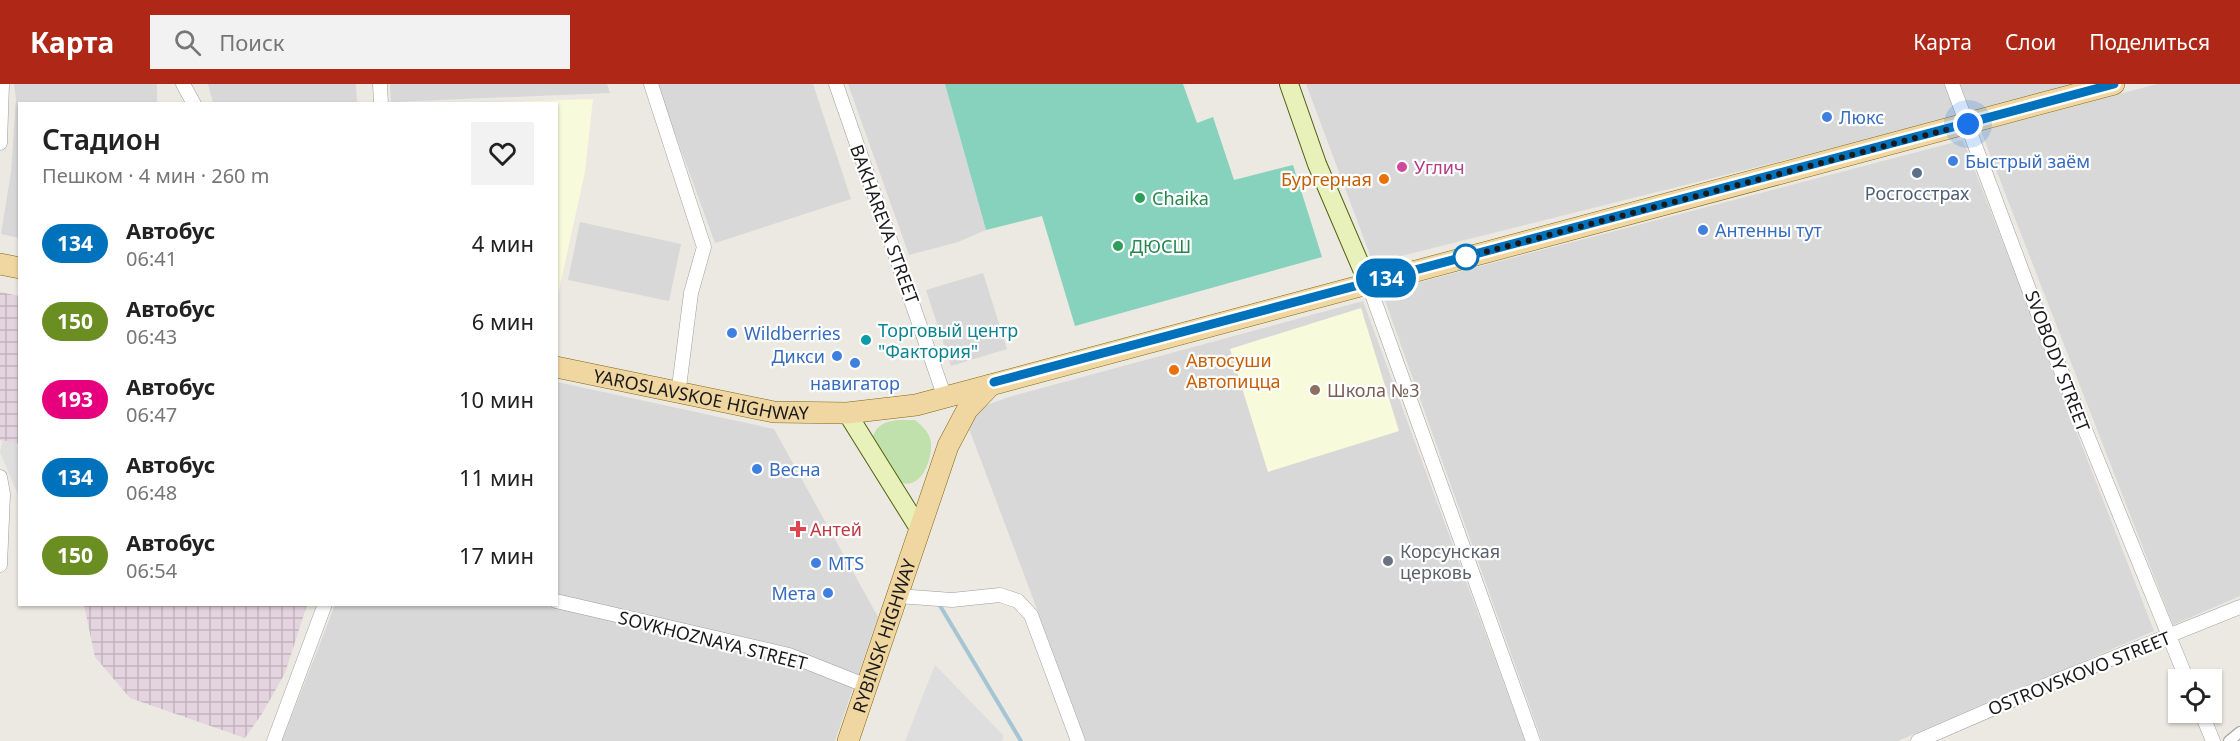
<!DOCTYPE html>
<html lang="ru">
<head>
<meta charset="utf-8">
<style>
  body { margin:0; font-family:"Noto Sans",sans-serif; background:#f2f2f2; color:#222; height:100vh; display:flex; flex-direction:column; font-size:22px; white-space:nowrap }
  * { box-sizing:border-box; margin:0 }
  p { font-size:20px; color:#767676 }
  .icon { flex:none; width:33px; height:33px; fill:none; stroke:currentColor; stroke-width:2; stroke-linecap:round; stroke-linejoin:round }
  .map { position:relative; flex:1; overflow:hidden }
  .panel { position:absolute; left:18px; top:18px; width:540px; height:504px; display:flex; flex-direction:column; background:#fff; border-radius:0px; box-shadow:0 2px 4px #0004 }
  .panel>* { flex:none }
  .badge { padding:0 12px; border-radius:20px; font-size:21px; line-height:39px }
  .buttons { position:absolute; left:2168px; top:585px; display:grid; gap:12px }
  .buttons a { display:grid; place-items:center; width:54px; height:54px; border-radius:0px; background:#fff; box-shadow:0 2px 4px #0004; font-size:30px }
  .you { position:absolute; width:30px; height:30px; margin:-15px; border:4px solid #fff; border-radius:50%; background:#1a73e8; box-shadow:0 0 0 9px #1a73e833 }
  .map>.badge { position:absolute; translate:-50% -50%; box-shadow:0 0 0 3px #fff }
  .round { display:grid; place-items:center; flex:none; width:63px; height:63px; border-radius:0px; background:#f2f2f2 }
  .headline { display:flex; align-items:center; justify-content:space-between; height:102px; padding:0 24px }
  h1 { font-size:28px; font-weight:600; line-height:45px }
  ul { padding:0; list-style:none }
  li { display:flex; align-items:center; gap:18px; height:78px; padding:0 24px }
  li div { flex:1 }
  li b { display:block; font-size:22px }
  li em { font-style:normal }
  li .badge { min-width:66px; font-weight:700; text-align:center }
  header { display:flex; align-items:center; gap:36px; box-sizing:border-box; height:84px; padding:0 30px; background:#ae2717; color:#fff }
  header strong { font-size:28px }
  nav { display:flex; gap:33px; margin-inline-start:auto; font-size:21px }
  .search { width:420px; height:54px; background:#f2f2f2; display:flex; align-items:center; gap:15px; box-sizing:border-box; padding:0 21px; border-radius:0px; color:#767676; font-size:22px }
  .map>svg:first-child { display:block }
  .residential { fill:#d8d8d8 }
  .industrial { fill:url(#industrial-grid) }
  .education { fill:#f7fadb }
  .grass { fill:#c0e0ac }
  .pitch { fill:#87d2bd }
  .parking { fill:#dedede }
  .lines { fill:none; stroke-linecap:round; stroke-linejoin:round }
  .stream { stroke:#a6c5d4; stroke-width:4 }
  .pedestrian-casing { stroke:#9e9e9e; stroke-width:12 }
  .minor-casing { stroke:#9e9e9e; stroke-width:15 }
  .secondary-casing { stroke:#516211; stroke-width:20 }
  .primary-casing { stroke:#806711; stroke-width:22 }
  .pedestrian { stroke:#fff; stroke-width:10 }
  .minor { stroke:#fff; stroke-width:14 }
  .secondary { stroke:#e8f1b9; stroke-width:18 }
  .primary { stroke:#f0d6a1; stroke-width:21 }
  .line-casing { stroke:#fff; stroke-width:14 }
  .line { stroke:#0072bc; stroke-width:9 }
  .walk { stroke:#1a1a1a; stroke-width:6; stroke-dasharray:0 10.8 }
  .shop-dot { fill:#3f7fe0; stroke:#fff; stroke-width:2 }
  .hotel-dot { fill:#d1479c; stroke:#fff; stroke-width:2 }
  .service-dot { fill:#5c6f8a; stroke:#fff; stroke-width:2 }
  .food-dot { fill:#e8710a; stroke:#fff; stroke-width:2 }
  .leisure-dot { fill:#2e9e5b; stroke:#fff; stroke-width:2 }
  .stop-dot { fill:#fff; stroke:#0072bc; stroke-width:3 }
  .culture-dot { fill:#0f9aa8; stroke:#fff; stroke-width:2 }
  .education-dot { fill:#8d6e63; stroke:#fff; stroke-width:2 }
  .health-dot { fill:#e0444e; stroke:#fff; stroke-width:2 }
  .worship-dot { fill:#6b7280; stroke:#fff; stroke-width:2 }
  .labels { text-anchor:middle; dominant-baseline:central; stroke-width:4.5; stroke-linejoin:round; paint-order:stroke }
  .shop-label { font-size:18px; fill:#366cbe; stroke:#fff; text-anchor:start }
  .hotel-label { font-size:18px; fill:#b23c85; stroke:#fff; text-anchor:start }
  .food-label { font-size:18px; fill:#c56008; stroke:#fff; text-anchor:end }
  .service-label { font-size:18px; fill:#4e5e75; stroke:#fff }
  .leisure-label { font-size:18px; fill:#27864d; stroke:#fff; text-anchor:start }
  .street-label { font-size:18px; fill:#1a1a1a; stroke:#fff }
  .culture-label { font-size:18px; fill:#0d838f; stroke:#fff; text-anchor:start }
  .education-label { font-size:18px; fill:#785e54; stroke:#fff; text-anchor:start }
  .health-label { font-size:18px; fill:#be3a42; stroke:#fff; text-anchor:start }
  .worship-label { font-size:18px; fill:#5b616d; stroke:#fff; text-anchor:start }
</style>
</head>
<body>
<header>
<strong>Карта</strong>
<div class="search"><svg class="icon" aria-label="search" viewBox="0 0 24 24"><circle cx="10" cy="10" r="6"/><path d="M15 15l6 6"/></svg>Поиск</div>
<nav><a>Карта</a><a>Слои</a><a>Поделиться</a></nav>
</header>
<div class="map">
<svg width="2240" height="657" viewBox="0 0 2240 657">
  <defs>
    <pattern id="industrial-grid" width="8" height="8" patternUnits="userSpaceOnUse" patternTransform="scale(1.5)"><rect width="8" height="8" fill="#e3d4df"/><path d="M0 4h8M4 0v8" fill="none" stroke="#c2b5bf"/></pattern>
  </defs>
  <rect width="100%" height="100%" fill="#ebe9e1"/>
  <g class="residential">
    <path d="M14,0H157V19L20,20L19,154L1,150L11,88L16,15Z"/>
    <path d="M208,0H356L357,19H213Z"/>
    <path d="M390,0H607L610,9L391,18Z"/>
    <path d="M657,0H813L851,115L715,159Z"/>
    <path d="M848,0H945L986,146L958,158L909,171Z"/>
    <path d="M1306,0H1944L1957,33L1373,179Z"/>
    <path d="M1960,0H2080L1971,29Z"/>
    <path d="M2157,0H2240V512L2173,541L1981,47Z"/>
    <path d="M1963,56L2154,547L1898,657H1542L1382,208Z"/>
    <path d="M580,138L681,160L669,217L568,196Z"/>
    <path d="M983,189L1007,265L951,282L926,206Z"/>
    <path d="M1363,217L1525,657H1081L1034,517L968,342L984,322L1009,313Z"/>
    <path d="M557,298L774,345L878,533L857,594L557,513Z"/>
    <path d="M335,521H542L788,575L854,601L835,657H282Z"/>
  </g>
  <g class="industrial">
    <path d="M0,208L19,212V360L0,356Z"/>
    <path d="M84,521V520L307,521L285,589L263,628L245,654L130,614L95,573Z"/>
  </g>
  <g class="education">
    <path d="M593,15L585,88L557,215L556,20L471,19Z"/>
    <path d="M1361,224L1399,347L1268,388L1230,265Z"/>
  </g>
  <path class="grass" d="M915,336C921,341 927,346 930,354C935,372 921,410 898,397L872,356C877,334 896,336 915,336Z"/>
  <path class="pitch" d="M945,0H1183L1197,39L1213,33L1234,96L1293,81L1322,173L1075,242L1042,132L986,146Z"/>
  <g class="parking">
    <path d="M3,356L19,360V413L0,368Z"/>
    <path d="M935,581L1004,652L1002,657H905Z"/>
  </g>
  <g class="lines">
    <path class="stream" d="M939,520L1021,657"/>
    <defs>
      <path id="pedestrian" d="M2229,657L2240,648"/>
      <g id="minor">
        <path d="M183,0L194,20"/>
        <path d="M380,0L381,20"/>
        <path d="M651,0L704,163L691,209L678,311"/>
        <path d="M836,0L945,314"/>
        <path d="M1952,0L2040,235L2187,596"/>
        <path d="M0,59L2,0"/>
        <path d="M1368,199L1533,657"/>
        <path d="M0,393L3,410L0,481"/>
        <path d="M898,512L952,516L1000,511L1018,517L1031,531L1078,657"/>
        <path d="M556,517L789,571L867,602"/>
        <path d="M2201,628L2213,657"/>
        <path d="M274,657L325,520"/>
        <path d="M1918,657L2061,595L2240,523"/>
      </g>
      <g id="secondary">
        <path d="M1289,0L1317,80L1368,199"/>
        <path d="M847,329L920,446"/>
      </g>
      <g id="primary">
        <path d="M0,180L20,184"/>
        <path id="s1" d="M556,283L774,328L847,329L916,321L2114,0"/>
        <path id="s2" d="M848,657L948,362L967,326L991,301"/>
      </g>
    </defs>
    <use href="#pedestrian" class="pedestrian-casing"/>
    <use href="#minor" class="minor-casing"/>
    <use href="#secondary" class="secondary-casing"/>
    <use href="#primary" class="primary-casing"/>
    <use href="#pedestrian" class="pedestrian"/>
    <use href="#minor" class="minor"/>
    <use href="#secondary" class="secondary"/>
    <use href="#primary" class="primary"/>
  </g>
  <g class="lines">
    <defs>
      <path id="line" d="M994,298L2114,0"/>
    </defs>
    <use href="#line" class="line-casing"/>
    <use href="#line" class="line"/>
    <path class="walk" d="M1466,173L1968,40"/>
  </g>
  <g class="shop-dot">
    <circle cx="1827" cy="33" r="6"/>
    <circle cx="1953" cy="77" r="6"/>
    <circle cx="1703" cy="146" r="6"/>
    <circle cx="732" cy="249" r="6"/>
    <circle cx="837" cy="272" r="6"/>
    <circle cx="855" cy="279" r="6"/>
    <circle cx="757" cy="385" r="6"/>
    <circle cx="816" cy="479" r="6"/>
    <circle cx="828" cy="509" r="6"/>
  </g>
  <circle class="hotel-dot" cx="1402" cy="83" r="6"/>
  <circle class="service-dot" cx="1917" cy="89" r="6"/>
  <g class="food-dot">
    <circle cx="1384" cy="95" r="6"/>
    <circle cx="1174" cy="286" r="6"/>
  </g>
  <g class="leisure-dot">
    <circle cx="1140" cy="114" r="6"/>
    <circle cx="1118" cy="162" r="6"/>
  </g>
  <circle class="stop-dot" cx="1466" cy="173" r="12"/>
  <circle class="culture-dot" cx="866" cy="256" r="6"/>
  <circle class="education-dot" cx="1315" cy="306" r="6"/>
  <path class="health-dot" d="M795 436h6v6h6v6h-6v6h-6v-6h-6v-6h6z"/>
  <circle class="worship-dot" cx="1388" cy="477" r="6"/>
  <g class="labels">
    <g class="shop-label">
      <text x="1839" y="33">Люкс</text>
      <text x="1965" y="77">Быстрый заём</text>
      <text x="1715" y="146">Антенны тут</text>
      <text x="744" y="249">Wildberries</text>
      <text x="825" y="272" text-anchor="end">Дикси</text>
      <text x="855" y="299" text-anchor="middle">навигатор</text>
      <text x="769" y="385">Весна</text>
      <text x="828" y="479">MTS</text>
      <text x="816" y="509" text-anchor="end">Мета</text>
    </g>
    <g class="hotel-label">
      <text x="1414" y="83">Углич</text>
    </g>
    <g class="food-label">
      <text x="1372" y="95">Бургерная</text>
      <text x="1186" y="276" text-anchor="start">Автосуши<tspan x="1186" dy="21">Автопицца</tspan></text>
    </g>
    <g class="service-label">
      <text x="1917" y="109">Росгосстрах</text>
    </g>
    <g class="leisure-label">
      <text x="1152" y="114">Chaika</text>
      <text x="1130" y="162">ДЮСШ</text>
    </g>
    <g class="street-label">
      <text transform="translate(885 140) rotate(70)">BAKHAREVA STREET</text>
      <text transform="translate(2058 277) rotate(69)">SVOBODY STREET</text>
      <text stroke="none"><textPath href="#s1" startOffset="148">YAROSLAVSKOE HIGHWAY</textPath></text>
      <text stroke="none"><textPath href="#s2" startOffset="111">RYBINSK HIGHWAY</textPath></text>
      <text transform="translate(713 556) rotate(14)">SOVKHOZNAYA STREET</text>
      <text transform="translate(2079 589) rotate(-22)">OSTROVSKOVO STREET</text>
    </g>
    <g class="culture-label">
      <text x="878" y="246">Торговый центр<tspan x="878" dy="21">"Фактория"</tspan></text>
    </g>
    <g class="education-label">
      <text x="1327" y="306">Школа №3</text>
    </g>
    <g class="health-label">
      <text x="810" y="445">Антей</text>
    </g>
    <g class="worship-label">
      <text x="1400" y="467">Корсунская<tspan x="1400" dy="21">церковь</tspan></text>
    </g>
  </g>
</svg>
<div class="buttons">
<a><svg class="icon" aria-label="locate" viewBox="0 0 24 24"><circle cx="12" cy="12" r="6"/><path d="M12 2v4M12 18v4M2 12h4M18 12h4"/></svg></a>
</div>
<div class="you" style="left:1968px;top:40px"></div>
<b class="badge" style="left:1386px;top:194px;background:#0072bc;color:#fff">134</b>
<section class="panel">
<div class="headline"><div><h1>Стадион</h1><p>Пешком · 4 мин · 260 m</p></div><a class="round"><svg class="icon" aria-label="heart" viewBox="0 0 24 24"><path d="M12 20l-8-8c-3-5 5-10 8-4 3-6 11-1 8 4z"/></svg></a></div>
<ul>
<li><span class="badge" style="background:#0072bc;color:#fff">134</span><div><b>Автобус</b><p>06:41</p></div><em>4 мин</em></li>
<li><span class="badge" style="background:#6b8e23;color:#fff">150</span><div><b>Автобус</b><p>06:43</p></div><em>6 мин</em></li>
<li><span class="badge" style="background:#e6007e;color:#fff">193</span><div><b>Автобус</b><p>06:47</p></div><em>10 мин</em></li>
<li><span class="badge" style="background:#0072bc;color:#fff">134</span><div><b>Автобус</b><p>06:48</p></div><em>11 мин</em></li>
<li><span class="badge" style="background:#6b8e23;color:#fff">150</span><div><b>Автобус</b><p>06:54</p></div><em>17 мин</em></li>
</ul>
</section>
</div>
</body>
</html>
